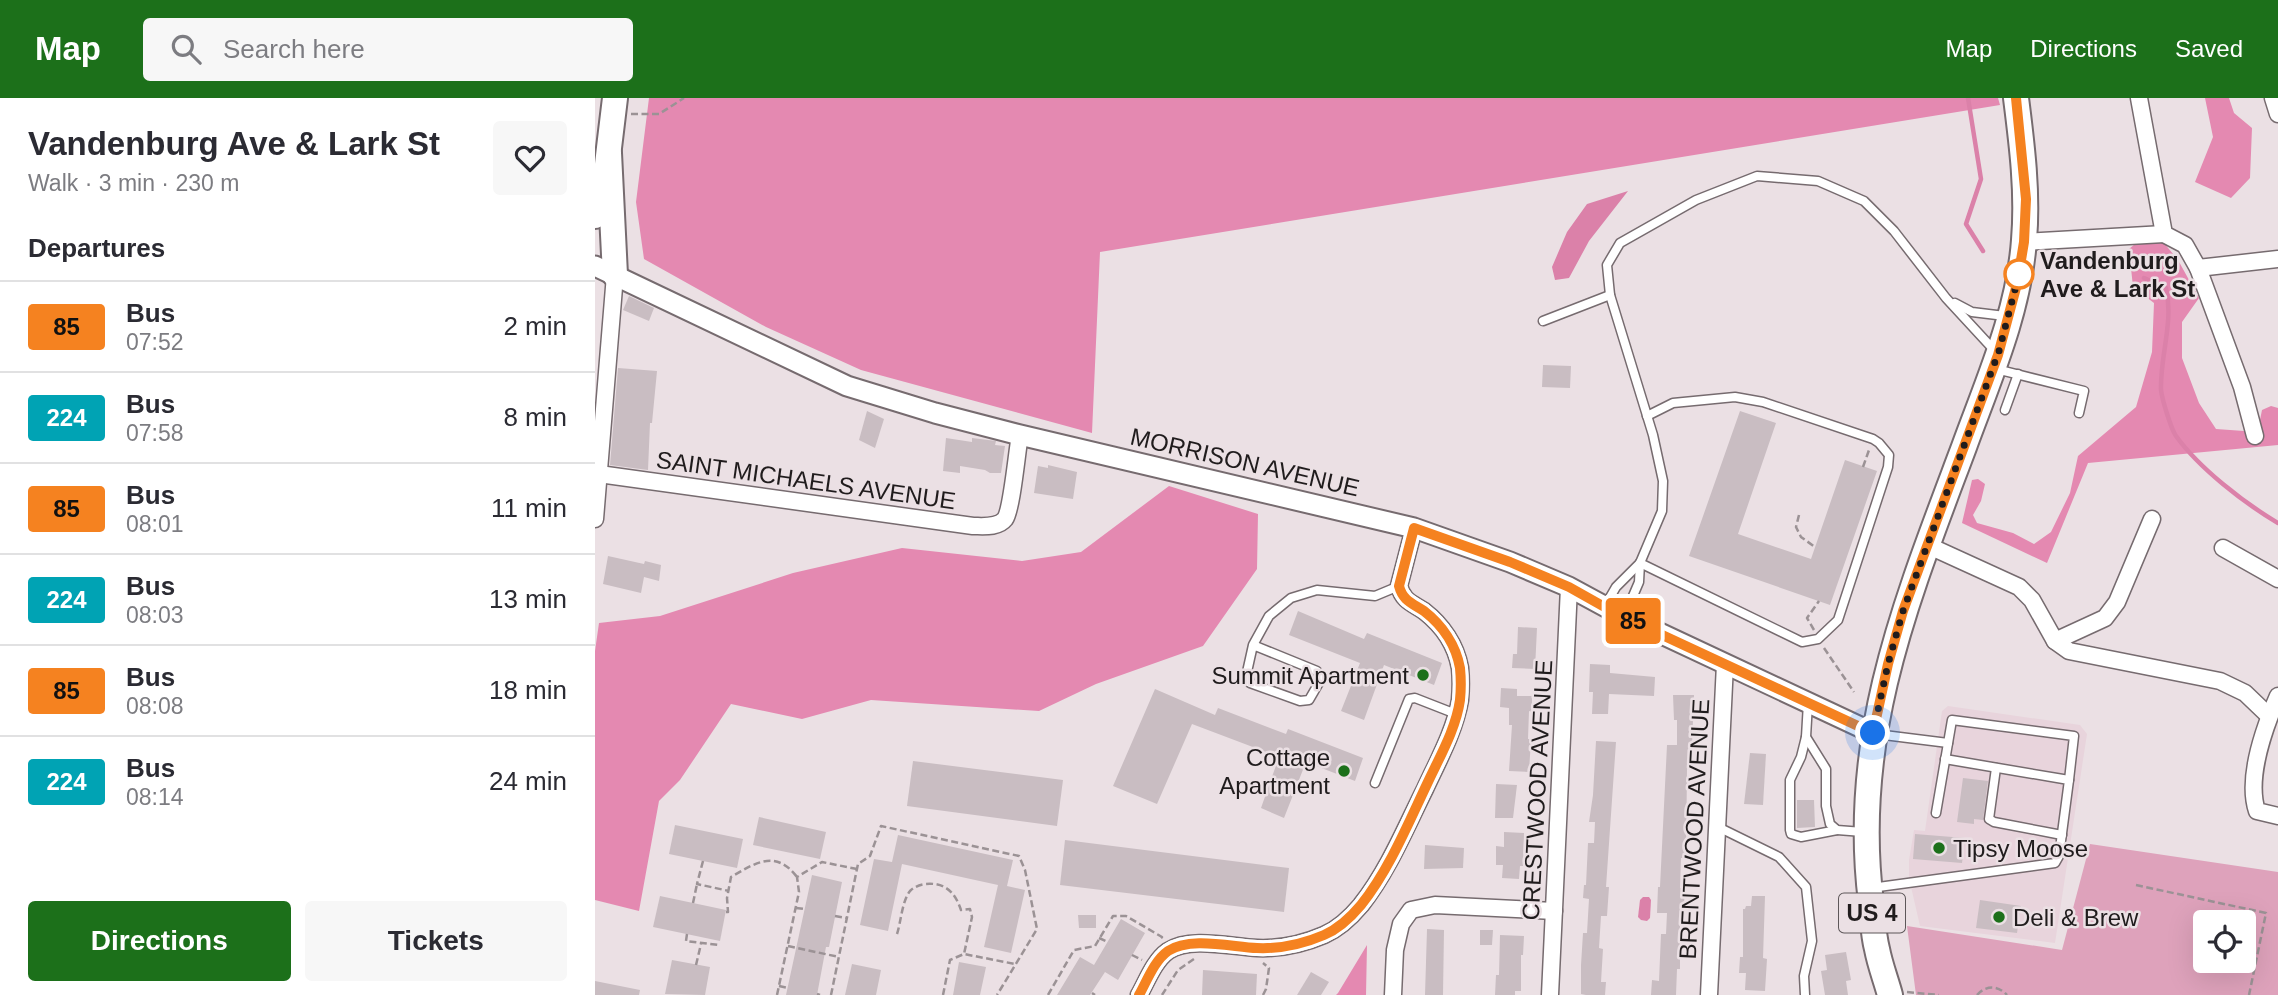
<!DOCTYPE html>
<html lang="en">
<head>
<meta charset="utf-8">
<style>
  body { margin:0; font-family:Helvetica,sans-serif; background:#f7f7f7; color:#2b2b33; height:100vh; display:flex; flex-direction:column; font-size:26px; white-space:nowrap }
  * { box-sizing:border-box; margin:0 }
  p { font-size:23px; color:#7c7c81 }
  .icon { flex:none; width:38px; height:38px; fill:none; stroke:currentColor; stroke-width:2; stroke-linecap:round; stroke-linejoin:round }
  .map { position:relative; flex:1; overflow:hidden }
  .drawer { display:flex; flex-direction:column; background:#fff; width:595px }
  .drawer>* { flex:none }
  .badge { padding:0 14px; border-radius:5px; font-size:24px; line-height:46px }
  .fabs { position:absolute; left:1598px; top:812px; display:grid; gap:14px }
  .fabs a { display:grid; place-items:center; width:63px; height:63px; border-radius:7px; background:#fff; box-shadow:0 7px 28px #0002; font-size:35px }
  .you { position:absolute; width:35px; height:35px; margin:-18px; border:5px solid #fff; border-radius:50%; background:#1a73e8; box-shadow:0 0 0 10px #1a73e833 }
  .map>.badge { position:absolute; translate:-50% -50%; box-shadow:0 0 0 4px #fff }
  h2 { padding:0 28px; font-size:26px; line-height:63px }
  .round { display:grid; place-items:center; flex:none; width:74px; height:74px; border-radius:7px; background:#f7f7f7 }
  .head { display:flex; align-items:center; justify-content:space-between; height:119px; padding:0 28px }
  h1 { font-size:33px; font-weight:700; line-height:52px }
  .primary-button { display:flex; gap:14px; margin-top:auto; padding:14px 28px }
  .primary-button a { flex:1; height:80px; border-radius:7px; background:#1c701a; color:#fff; font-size:28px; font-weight:700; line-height:80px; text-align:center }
  .primary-button a+a { background:#f7f7f7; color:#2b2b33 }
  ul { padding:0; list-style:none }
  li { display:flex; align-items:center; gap:21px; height:91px; padding:0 28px; border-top:2px solid #e1e1e2 }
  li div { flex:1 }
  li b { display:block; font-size:26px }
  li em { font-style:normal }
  li .badge { min-width:77px; font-weight:700; text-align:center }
  header { display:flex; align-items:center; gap:42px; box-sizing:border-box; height:98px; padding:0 35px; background:#1c701a; color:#fff }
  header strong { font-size:33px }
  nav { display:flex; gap:38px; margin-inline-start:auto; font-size:24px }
  .search { width:490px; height:63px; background:#f7f7f7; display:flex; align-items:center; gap:18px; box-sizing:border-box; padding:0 24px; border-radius:7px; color:#7c7c81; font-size:26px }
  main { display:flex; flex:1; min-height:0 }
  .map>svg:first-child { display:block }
  .built { fill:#e8d4dc }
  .green { fill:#dea2bb; fill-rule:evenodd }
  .forest { fill:#e489b1 }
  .water { fill:#db81a9 }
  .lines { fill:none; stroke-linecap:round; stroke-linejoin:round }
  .stream { stroke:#db81a9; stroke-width:4.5 }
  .building { fill:#c9bdc2 }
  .service-casing { stroke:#766b6f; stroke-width:11 }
  .minor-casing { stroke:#766b6f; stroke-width:19 }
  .tertiary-casing { stroke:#766b6f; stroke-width:23 }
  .primary-casing { stroke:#766b6f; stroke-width:28 }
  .path { stroke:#9b9295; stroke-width:2.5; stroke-dasharray:7 3.5; stroke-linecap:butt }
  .service { stroke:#fff; stroke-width:8 }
  .minor { stroke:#fff; stroke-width:16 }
  .tertiary { stroke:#fff; stroke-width:19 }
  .primary { stroke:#fff; stroke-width:24 }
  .line-casing { stroke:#fff; stroke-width:16 }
  .line { stroke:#f58220; stroke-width:10 }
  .walk { stroke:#201c1d; stroke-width:7; stroke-dasharray:0 12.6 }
  .stop-dot { fill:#fff; stroke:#f58220; stroke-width:3.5 }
  .poi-dot { fill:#1c701a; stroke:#ebe0e4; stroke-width:2.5 }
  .labels { text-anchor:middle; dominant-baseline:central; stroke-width:5; stroke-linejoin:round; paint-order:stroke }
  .shield { fill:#ebe0e4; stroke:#5d5759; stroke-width:2 }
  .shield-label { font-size:23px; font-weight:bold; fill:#201c1d }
  .stop-label { font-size:24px; font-weight:bold; fill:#201c1d; stroke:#ebe0e4; text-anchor:start }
  .street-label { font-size:24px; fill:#201c1d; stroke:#ebe0e4 }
  .poi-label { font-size:24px; fill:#201c1d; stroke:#ebe0e4; text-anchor:end }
</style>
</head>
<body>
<header>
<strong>Map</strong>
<div class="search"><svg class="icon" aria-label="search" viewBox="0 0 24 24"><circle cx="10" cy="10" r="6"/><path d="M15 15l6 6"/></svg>Search here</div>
<nav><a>Map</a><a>Directions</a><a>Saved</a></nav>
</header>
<main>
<section class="drawer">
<div class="head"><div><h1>Vandenburg Ave &amp; Lark St</h1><p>Walk · 3 min · 230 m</p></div><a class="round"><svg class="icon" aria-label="heart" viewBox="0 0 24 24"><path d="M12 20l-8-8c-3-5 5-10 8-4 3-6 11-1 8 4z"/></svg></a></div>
<h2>Departures</h2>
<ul>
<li><span class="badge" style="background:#f58220;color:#111">85</span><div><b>Bus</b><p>07:52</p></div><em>2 min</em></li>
<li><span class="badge" style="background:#00a3b4;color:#fff">224</span><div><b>Bus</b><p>07:58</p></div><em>8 min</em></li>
<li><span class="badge" style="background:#f58220;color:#111">85</span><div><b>Bus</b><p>08:01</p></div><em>11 min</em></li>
<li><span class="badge" style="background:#00a3b4;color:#fff">224</span><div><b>Bus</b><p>08:03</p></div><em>13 min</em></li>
<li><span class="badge" style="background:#f58220;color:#111">85</span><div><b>Bus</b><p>08:08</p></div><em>18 min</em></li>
<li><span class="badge" style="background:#00a3b4;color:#fff">224</span><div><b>Bus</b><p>08:14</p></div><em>24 min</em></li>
</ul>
<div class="primary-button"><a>Directions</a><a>Tickets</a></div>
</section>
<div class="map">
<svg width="1683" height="897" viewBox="0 0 1683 897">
  <rect width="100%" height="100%" fill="#ebe0e4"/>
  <path class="built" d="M1353,608L1485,627L1492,636L1460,845L1325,828L1314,780V762L1319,732L1330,733L1347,613Z"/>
  <path class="green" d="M1495,746L1683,774V897H1321L1312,828L1467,852ZM1610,824H1648V863H1610Z"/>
  <g class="forest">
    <path d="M54,0H1403L1405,7L505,154L497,335L266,272L171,229L49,161L41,104Z"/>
    <path d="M1610,0H1634L1639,15L1657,30L1655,80L1636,100L1600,84L1618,39Z"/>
    <path d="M1546,141L1569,145L1583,162L1604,200L1587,224V260L1604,305L1621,331L1649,333L1665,322L1667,312L1676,308L1683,310V347L1493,365L1452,465L1367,425L1377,382L1383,381L1390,386L1386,403L1378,417L1382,425L1418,435L1439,446L1456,434L1475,395L1483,358L1541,309L1557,254L1559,205L1538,189L1534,151Z"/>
    <path d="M574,388L663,416L662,471L608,548L501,586L444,613L276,602L207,621L136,606L85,682L64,703L44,813L0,802V553L4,525L65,518L198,475L307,450L427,463L486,454Z"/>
    <path d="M772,847L771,897H741L743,895Z"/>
  </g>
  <g class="water">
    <path d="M1033,93L994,143L974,180L960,182L957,169L972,134L992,106Z"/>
    <path d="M1048,799H1054L1056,802L1055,820L1052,823L1046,822L1043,819L1045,802Z"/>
  </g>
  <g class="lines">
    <g class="stream">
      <path d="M1373,0L1386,81L1371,126L1388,153"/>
      <path d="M1549,180L1571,190C1579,224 1565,257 1566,292C1567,301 1576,331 1581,338C1604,370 1649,405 1683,425"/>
    </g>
  </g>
  <g class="building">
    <path d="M34,198L59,210L54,223L28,212Z"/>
    <path d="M948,267L976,268L975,290L947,289Z"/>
    <path d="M23,270L62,273L57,325H55L53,372L15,367Z"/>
    <path d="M272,313L289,321L280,350L264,342Z"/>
    <path d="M1145,313L1181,325L1143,436L1216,461L1250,362L1282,373L1235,507L1094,458Z"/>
    <path d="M351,340L377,344V340L401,343L400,347L410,348L406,375H395L390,372L365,368V375L348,373Z"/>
    <path d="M453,367L482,374L478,401L439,395L443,368L453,370Z"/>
    <path d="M13,458L49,466L50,463L66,467L64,483L49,479L46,495L8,486Z"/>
    <path d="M703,513L769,541L772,535L847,565L839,587L789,567L769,622L746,613L765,565L694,537Z"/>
    <path d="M923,529L942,530L940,571L917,570L918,556H922Z"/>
    <path d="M995,566L1015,567V575L1060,579L1059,598L1014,596L1013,616H997L998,594H994Z"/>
    <path d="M906,590L922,591V598H937V614L934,613L933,641H936L934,674L914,673L917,627H914V610L905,609Z"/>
    <path d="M560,591L620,617L623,610L691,636L693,631L768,660L760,683L711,664L689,720L666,710L684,659L597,626L562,706L518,688Z"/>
    <path d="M1078,597H1099L1096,672L1092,671L1091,760H1086L1085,790H1090L1088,823H1085V871H1082L1081,897H1056L1057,882L1064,883L1066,836H1071L1072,815H1062L1063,789H1065L1072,647H1082V622H1079Z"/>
    <path d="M1001,643L1021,644L1011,789H1014L1012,818H1006L1004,850L1008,851L1006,884H1011L1010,897H991L986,896V867L988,835H992L994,801L988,800L989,787H991L993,745H999L1000,724H994L998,697Z"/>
    <path d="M1155,655L1171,656L1168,707L1149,706Z"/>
    <path d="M318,663L468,682L462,728L312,708Z"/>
    <path d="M1368,680L1393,683L1388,722L1379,721V726L1362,724Z"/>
    <path d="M901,686L922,687L918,720H900Z"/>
    <path d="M1202,702H1219L1220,729L1202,730Z"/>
    <path d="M164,719L231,734L225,761L158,747Z"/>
    <path d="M80,727L148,741L142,770L74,756Z"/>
    <path d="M909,734L929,735L928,768H925L924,781L907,780L908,767H901V748L909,749Z"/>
    <path d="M1320,736L1370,740L1367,765L1318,761Z"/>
    <path d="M303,737L418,762L412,788L430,792L416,855L389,849L403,787L307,766L293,833L265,827L279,761L297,764Z"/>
    <path d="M470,742L694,770L689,814L465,787Z"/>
    <path d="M830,747L869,750L868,770L829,771Z"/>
    <path d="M217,777L247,784L234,849H231L222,897H191Z"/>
    <path d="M65,798L131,812L125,843L58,829Z"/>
    <path d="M1157,798H1170L1168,860L1172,861L1170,893L1150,892L1151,875H1144L1145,859H1148V811H1150L1151,808H1156Z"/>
    <path d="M1385,802L1426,808L1422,835L1381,830Z"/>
    <path d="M483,817H501V830H484Z"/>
    <path d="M526,821L550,835L523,882L510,874L495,897H462L485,859L499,867Z"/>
    <path d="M832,831L849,832L848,897H830Z"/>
    <path d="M885,832H898L897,847H885Z"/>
    <path d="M905,837L929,838L928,857H926V893H920V897H900L901,877H904Z"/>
    <path d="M1251,854L1256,882L1251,883L1253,897H1230L1226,873L1232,872L1230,857Z"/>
    <path d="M77,862L115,869L110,897L70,896Z"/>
    <path d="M364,864L391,869L385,897H358Z"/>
    <path d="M257,866L286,872L281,897H250Z"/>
    <path d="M608,872L662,876L661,897H607Z"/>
    <path d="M716,874L734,884L726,897H702Z"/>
    <path d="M0,883L45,892L44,897H0Z"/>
  </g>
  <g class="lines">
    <defs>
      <g id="service">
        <path d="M1360,205L1377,214L1410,218"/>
        <path d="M948,223L1015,197"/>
        <path d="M1401,271L1489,293L1484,315"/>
        <path d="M1410,312L1423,276"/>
        <path d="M1045,465L1207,544L1223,541L1243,522L1293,369L1294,357L1284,345L1278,341L1168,304L1140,299L1078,305L1052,318"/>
        <path d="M1010,508L1021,489L1045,465"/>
        <path d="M1029,519L1044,484L1045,465L1067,413L1068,383L1058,337L1015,197L1012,167L1025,145L1101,102L1162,78L1223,83L1269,103L1299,133L1351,200L1399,252"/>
        <path d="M658,547L652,574L655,585L705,603L714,602L725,583L722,573L658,547L674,518L696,500L722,492L780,498L804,488"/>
        <path d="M1213,605L1211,639L1231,671V708L1235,726L1242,732L1268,734"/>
        <path d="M1281,636L1353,645"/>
        <path d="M1211,639L1206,659L1195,682V732L1196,736L1206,739L1242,732"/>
        <path d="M1401,670L1394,721L1399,724L1467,737"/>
        <path d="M780,685L814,601L820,600L861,616"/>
        <path d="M1341,715L1357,622L1479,638L1474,682"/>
        <path d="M1121,728L1184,759L1211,789L1217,843L1209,878L1210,897"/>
        <path d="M1276,790L1460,765L1464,758L1474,682L1350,661"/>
      </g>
      <g id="minor">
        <path d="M1544,0L1569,136L1590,147L1603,170L1647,289L1660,338"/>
        <path d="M1678,0L1683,16"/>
        <path d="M1429,144L1569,136"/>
        <path d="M1603,170L1683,161"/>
        <path d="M4,376L378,428C388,428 403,430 410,421C417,411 422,352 425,337"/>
        <path d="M0,421L20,177"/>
        <path d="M1332,447L1424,489L1437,502L1460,543L1474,553L1625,583L1650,595L1674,618"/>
        <path d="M1628,450L1683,481"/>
        <path d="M1460,543L1510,520L1522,504L1557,421"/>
        <path d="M1683,598C1670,628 1651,680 1662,713L1683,718"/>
        <path d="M544,897C552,883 559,863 573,853C595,838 637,849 662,850C685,851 708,846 729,837C743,831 756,819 766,807C793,773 811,729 830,691C843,663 860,632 865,602C866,591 866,580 865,570C861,547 847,527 829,513C817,505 808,503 804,488L819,430"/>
        <path d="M798,897L800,852L806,826L816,812L840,807L959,813"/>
        <path d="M955,897L974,489"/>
        <path d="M1114,897L1130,566"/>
      </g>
      <path id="tertiary" d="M0,168L252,288L340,315L425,337L819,430L915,464L974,489L1022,515L1278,635"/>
      <g id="primary">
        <path d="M14,55L20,177"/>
        <path d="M0,118L10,83L20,0"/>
        <path d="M1295,897C1291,882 1285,867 1282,851C1278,836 1278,820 1276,804C1255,638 1312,501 1369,349C1393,283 1424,214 1429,142C1433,95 1427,47 1421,0"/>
      </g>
    </defs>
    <use href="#service" class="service-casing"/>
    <use href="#minor" class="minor-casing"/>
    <use href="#tertiary" class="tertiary-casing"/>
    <use href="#primary" class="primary-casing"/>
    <g class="path">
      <path d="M36,16H64L89,0"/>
      <path d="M1268,369L1274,352"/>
      <path d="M1204,417L1201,429L1206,439L1220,449"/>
      <path d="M1219,532L1212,520L1224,503"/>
      <path d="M1229,550L1259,594"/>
      <path d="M108,763L102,786L134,793"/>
      <path d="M1541,787L1671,815L1654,897"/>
      <path d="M98,805L102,786"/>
      <path d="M201,810L210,811"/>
      <path d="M131,814H133L132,800L136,779C160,765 181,751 202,779"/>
      <path d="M240,818L252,820"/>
      <path d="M92,836L91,843L124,847"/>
      <path d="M302,836C306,824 307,803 315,793C319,789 324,787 330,786C350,784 360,794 366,812L375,811L377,819L369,856"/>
      <path d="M504,840L513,844"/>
      <path d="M193,848L244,859"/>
      <path d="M537,857L547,862"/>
      <path d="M101,867L106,846"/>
      <path d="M184,888L193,890"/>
      <path d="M1312,894L1344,897"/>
      <path d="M497,895L500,897"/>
      <path d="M222,896L225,897"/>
      <path d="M182,897L204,794L202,779L227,764L262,771"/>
      <path d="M236,897L263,766L275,758L286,728L424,758L430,772L442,831L402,897"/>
      <path d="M348,897L355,862L369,856L420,866"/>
      <path d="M453,897L479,852L500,848L518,818H531L567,839L565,841"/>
      <path d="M567,897L583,872L599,861"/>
      <path d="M668,897L671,891L674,870L668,865"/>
      <path d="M1382,897C1391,887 1403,887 1412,897"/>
    </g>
    <use href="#service" class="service"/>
    <use href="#minor" class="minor"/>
    <use href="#tertiary" class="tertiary"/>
    <use href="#primary" class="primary"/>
  </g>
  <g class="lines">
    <defs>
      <path id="line" d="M544,897C552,883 559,863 573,853C595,838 637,849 662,850C685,851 708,846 729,837C743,831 756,819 766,807C794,772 813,726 832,686C844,660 861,631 865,602C866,592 866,580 865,570C861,547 847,527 829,513C817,505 808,503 804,488L819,430L915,464L974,489L1022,516L1278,635L1293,566L1308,513L1403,257L1422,186L1429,144L1431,101L1421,0"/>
    </defs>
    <use href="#line" class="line-casing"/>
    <use href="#line" class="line"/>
    <path class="walk" d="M1278,635L1293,566L1308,513L1404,253L1424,176"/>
  </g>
  <circle class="stop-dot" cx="1424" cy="176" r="14"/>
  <g class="poi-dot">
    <circle cx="828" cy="577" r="7"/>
    <circle cx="749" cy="673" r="7"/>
    <circle cx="1344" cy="750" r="7"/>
    <circle cx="1404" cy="819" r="7"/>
  </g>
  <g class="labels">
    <rect class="shield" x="1244" y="795.5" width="66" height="39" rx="5"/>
    <g class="shield-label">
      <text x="1277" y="815">US 4</text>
    </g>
    <g class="stop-label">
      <text x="1445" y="162">Vandenburg<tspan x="1445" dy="28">Ave &amp; Lark St</tspan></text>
    </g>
    <g class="street-label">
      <text transform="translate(650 364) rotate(13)">MORRISON AVENUE</text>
      <text transform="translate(211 382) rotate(8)">SAINT MICHAELS AVENUE</text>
      <text transform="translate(942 692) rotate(-87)">CRESTWOOD AVENUE</text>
      <text transform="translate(1099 731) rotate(-87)">BRENTWOOD AVENUE</text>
    </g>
    <g class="poi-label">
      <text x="814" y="577">Summit Apartment</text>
      <text x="735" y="659">Cottage<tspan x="735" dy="28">Apartment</tspan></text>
      <text x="1358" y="750" text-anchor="start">Tipsy Moose</text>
      <text x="1418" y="819" text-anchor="start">Deli &amp; Brew</text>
    </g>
  </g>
</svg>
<div class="fabs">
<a><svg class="icon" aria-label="locate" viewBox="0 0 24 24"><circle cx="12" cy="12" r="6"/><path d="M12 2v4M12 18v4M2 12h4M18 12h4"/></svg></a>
</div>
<div class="you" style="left:1278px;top:635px"></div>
<b class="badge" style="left:1038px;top:523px;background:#f58220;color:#111">85</b>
</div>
</main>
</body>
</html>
